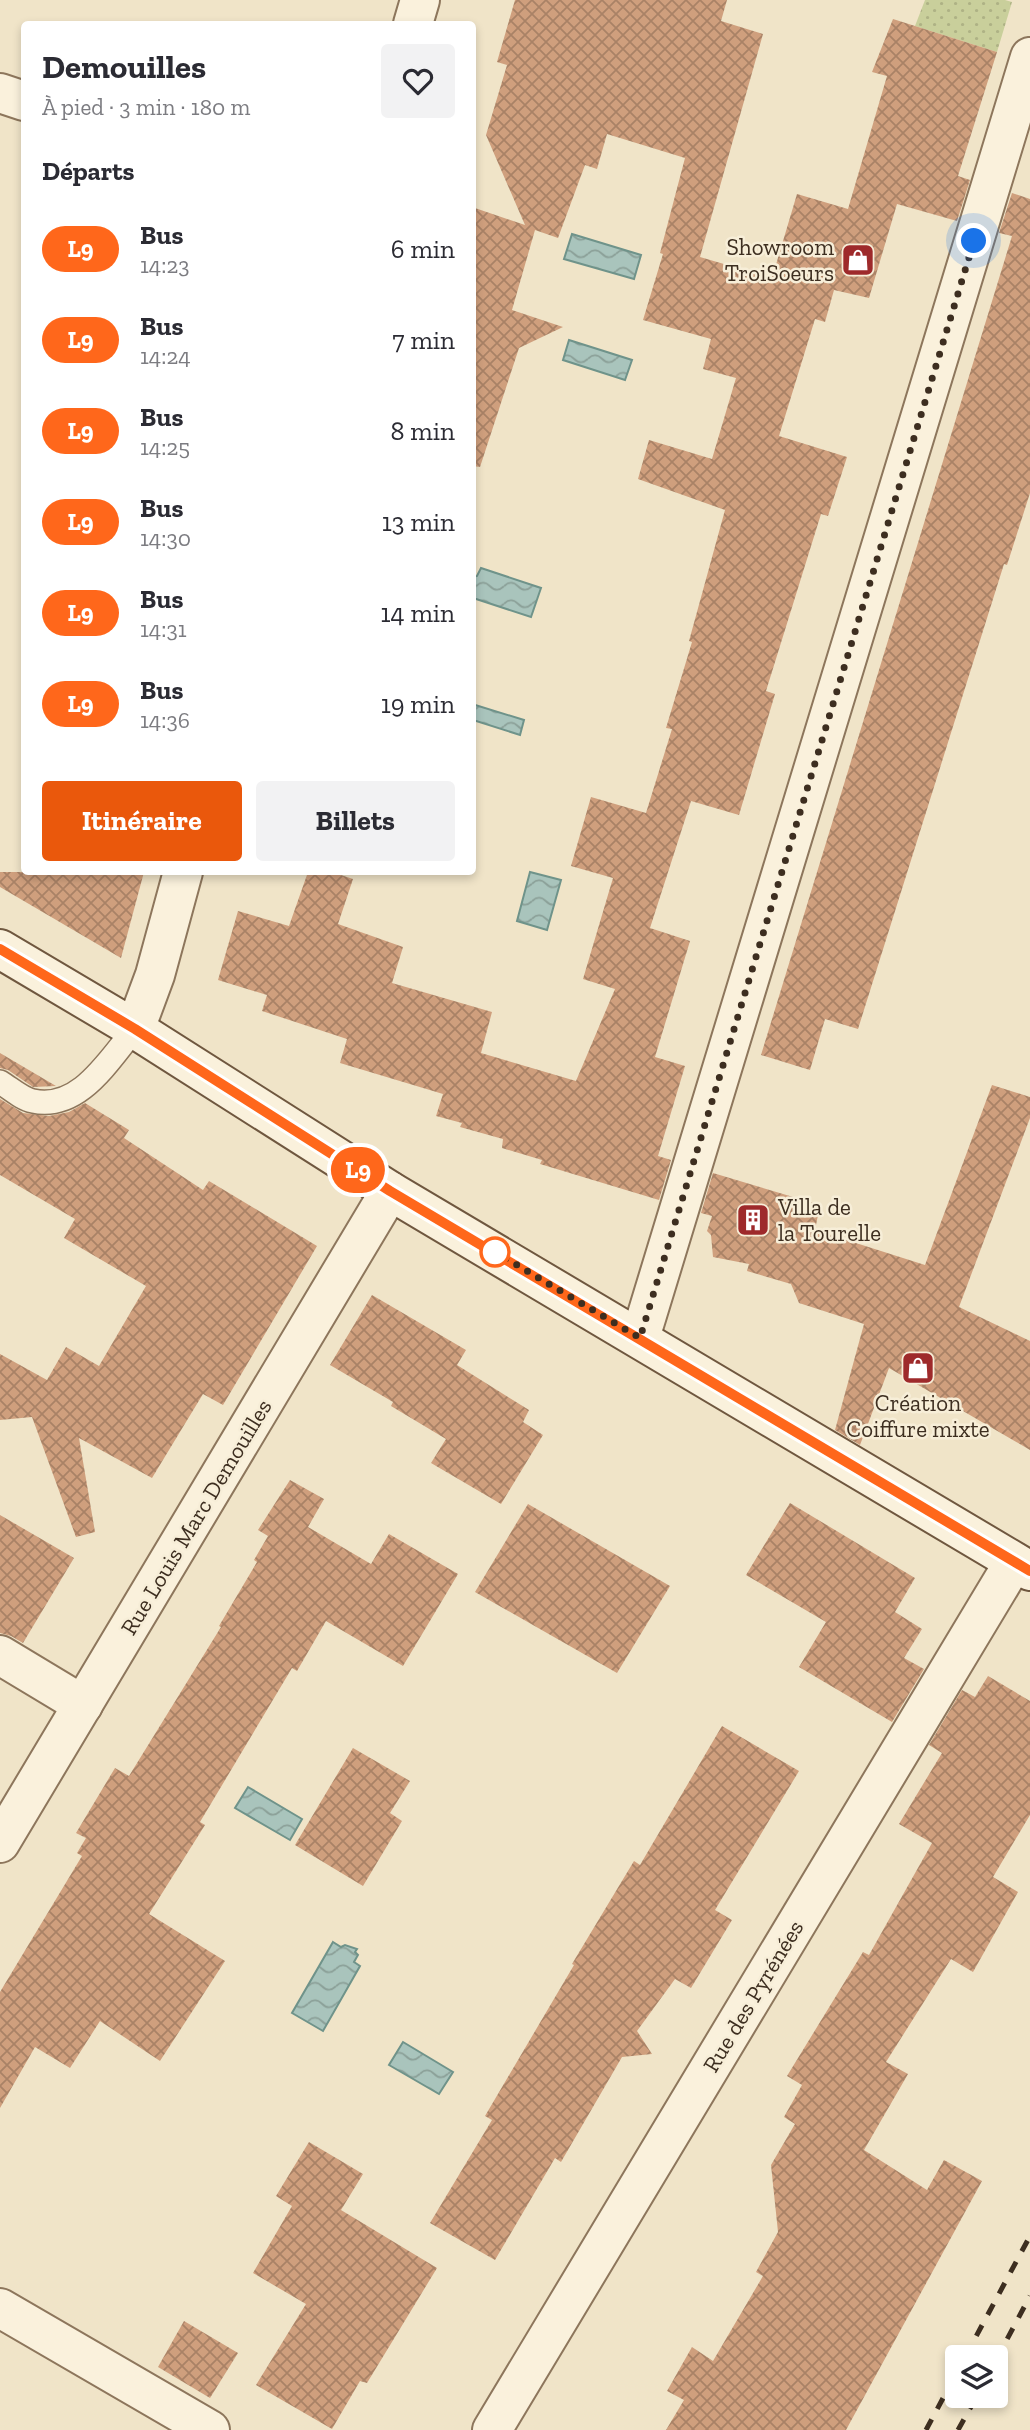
<!DOCTYPE html>
<html lang="fr">
<head>
<meta charset="utf-8">
<style>
  body { margin:0; font-family:"Zilla Slab",serif; background:#f2f2f3; color:#2b2b33; height:100vh; display:flex; flex-direction:column; font-size:26px; white-space:nowrap }
  * { box-sizing:border-box; margin:0 }
  p { font-size:23px; color:#7c7c81 }
  .icon { flex:none; width:38px; height:38px; fill:none; stroke:currentColor; stroke-width:2; stroke-linecap:round; stroke-linejoin:round }
  .map { position:relative; flex:1; overflow:hidden }
  .side { position:absolute; left:21px; top:21px; width:455px; height:854px; display:flex; flex-direction:column; background:#fff; border-radius:7px; box-shadow:0 4px 10px #0003 }
  .side>* { flex:none }
  .badge { padding:0 14px; border-radius:23px; font-size:24px; line-height:46px }
  .fabs { position:absolute; left:945px; top:2345px; display:grid; gap:14px }
  .fabs a { display:grid; place-items:center; width:63px; height:63px; border-radius:7px; background:#fff; box-shadow:0 4px 10px #0003; font-size:35px }
  .you { position:absolute; width:35px; height:35px; margin:-18px; border:5px solid #fff; border-radius:50%; background:#1a73e8; box-shadow:0 0 0 10px #1a73e833 }
  .map>.badge { position:absolute; translate:-50% -50%; box-shadow:0 0 0 4px #fff }
  h2 { padding:0 21px; font-size:26px; line-height:63px }
  .round { display:grid; place-items:center; flex:none; width:74px; height:74px; border-radius:7px; background:#f2f2f3 }
  .summary { display:flex; align-items:center; justify-content:space-between; height:119px; padding:0 21px }
  h1 { font-size:33px; font-weight:700; line-height:52px }
  .button { display:flex; gap:14px; margin-top:auto; padding:14px 21px }
  .button a { flex:1; height:80px; border-radius:7px; background:#ea580c; color:#fff; font-size:28px; font-weight:700; line-height:80px; text-align:center }
  .button a+a { background:#f2f2f3; color:#2b2b33 }
  ul { padding:0; list-style:none }
  li { display:flex; align-items:center; gap:21px; height:91px; padding:0 21px }
  li div { flex:1 }
  li b { display:block; font-size:26px }
  li em { font-style:normal }
  li .badge { min-width:77px; font-weight:700; text-align:center }
  .map>svg:first-child { display:block }
  .grass { fill:url(#grass-dots) }
  .water { fill:url(#water-waves); stroke:#6f938a; stroke-width:2 }
  .building { fill:url(#building-cross-hatch) }
  .lines { fill:none; stroke-linecap:round; stroke-linejoin:round }
  .lane-casing { stroke:#8d765c; stroke-width:26 }
  .street-casing { stroke:#8d765c; stroke-width:42 }
  .secondary-casing { stroke:#6f573f; stroke-width:42 }
  .lane { stroke:#faf1dc; stroke-width:23 }
  .street { stroke:#faf1dc; stroke-width:38 }
  .secondary { stroke:#faf1dc; stroke-width:38 }
  .rail { stroke:#3d2e20; stroke-width:5; stroke-dasharray:12 12; stroke-linecap:butt }
  .line-casing { stroke:#fff; stroke-width:16 }
  .line { stroke:#ff671b; stroke-width:10 }
  .walk { stroke:#3d2e20; stroke-width:7; stroke-dasharray:0 12.6 }
  .stop-dot { fill:#fff; stroke:#ff671b; stroke-width:3.5 }
  .labels { text-anchor:middle; dominant-baseline:central; stroke-width:5; stroke-linejoin:round; paint-order:stroke }
  .poi-label { font-size:23px; fill:#3d2e20; stroke:#f7eed8; text-anchor:end }
  .street-label { font-size:23px; fill:#3d2e20; stroke:#f7eed8 }
</style>
</head>
<body>
<div class="map">
<svg width="1030" height="2430" viewBox="0 0 1030 2430">
  <defs>
    <pattern id="grass-dots" width="8" height="8" patternUnits="userSpaceOnUse" patternTransform="scale(1.75)"><rect width="8" height="8" fill="#c9cf9b"/><path d="M2 2h.1M6 6h.1" fill="none" stroke="#aeb285" stroke-width="1.8" stroke-linecap="round"/></pattern>
    <pattern id="water-waves" width="16" height="10" patternUnits="userSpaceOnUse" patternTransform="scale(1.75)"><rect width="16" height="10" fill="#a9c4bc"/><path d="M0 5q4-4 8 0t8 0" fill="none" stroke="#8ba098"/></pattern>
    <pattern id="building-cross-hatch" width="8" height="8" patternUnits="userSpaceOnUse" patternTransform="scale(1.75)"><rect width="8" height="8" fill="#cf9f7d"/><path d="M0 0l8 8M0 8l8-8" fill="none" stroke="#a98266"/></pattern>
  </defs>
  <rect width="100%" height="100%" fill="#f0e4c8"/>
  <path class="grass" d="M925,0H1005L1012,2L997,52L915,26Z"/>
  <g class="water">
    <path d="M572,234L641,255L634,279L564,259Z"/>
    <path d="M569,340L632,360L625,380L563,360Z"/>
    <path d="M481,568L541,588L531,617L473,598V577L477,576Z"/>
    <path d="M472,704L524,720L520,735L473,720Z"/>
    <path d="M530,872L561,880L547,930L517,921Z"/>
    <path d="M248,1787L302,1819L290,1840L235,1808Z"/>
    <path d="M333,1942L341,1947L345,1945L357,1949L355,1952L358,1955L354,1962L360,1966L323,2031L292,2013Z"/>
    <path d="M403,2042L453,2072L439,2094L389,2065Z"/>
  </g>
  <g class="building">
    <path d="M515,0H727L721,21L763,34L700,257L772,278L797,194L848,209L887,76L872,72L893,19L997,52L958,176L970,180L957,221L897,204L869,298L834,290L825,322L815,319L779,436L847,457L828,516L821,514L766,691L775,694L739,815L691,801L650,928L690,941L655,1057L685,1066L658,1156L671,1160L659,1200L540,1164L542,1160L502,1148L503,1139L460,1127L462,1123L436,1116L443,1094L340,1063L347,1039L262,1011L267,995L218,980L238,911L289,926L308,872H332L353,879L338,924L403,947L392,983L492,1012L481,1053L576,1081L615,989L583,979L613,878L571,866L591,797L646,813L672,729L666,728L692,642L689,641L725,510L638,479L649,440L712,459L736,378L703,369L711,339L643,320L663,254L660,253L685,158L607,134L597,169L585,165L558,238L535,230L512,310L563,327L519,348L480,467L472,466V207L525,225L486,135L507,65L497,62Z"/>
    <path d="M1012,193L1030,199V493L1007,565L1004,564L858,1029L825,1019L810,1070L761,1055L1012,236L999,233Z"/>
    <path d="M0,872H144L121,958L0,887Z"/>
    <path d="M0,1053L56,1086L33,1087L8,1070L0,1068Z"/>
    <path d="M992,1085L1030,1097V1118L959,1307L1030,1341V1450L889,1368L860,1445L835,1430L864,1324L799,1303L791,1284L747,1271L749,1264L713,1257L711,1235L707,1231L712,1216L701,1213L713,1173L820,1205L815,1230L925,1265Z"/>
    <path d="M0,1099L23,1113L49,1116L69,1112L85,1103L129,1130L124,1138L203,1190L209,1181L317,1246L223,1405L203,1394L152,1478L79,1438L95,1532L76,1537L32,1417L0,1420V1354L47,1380L66,1347L99,1366L146,1286L64,1238L75,1219L0,1175Z"/>
    <path d="M372,1295L466,1350L457,1365L529,1410L523,1422L543,1435L501,1504L431,1463L446,1439L391,1406L393,1402L330,1365Z"/>
    <path d="M290,1480L324,1499L308,1527L371,1564L389,1534L458,1574L403,1666L326,1621L297,1671L292,1668L200,1822L205,1825L149,1914L225,1961L160,2061L100,2021L70,2068L35,2047L0,2108V1992L82,1856L77,1853L86,1838L76,1833L115,1768L129,1776L221,1627L219,1626L257,1562L254,1560L268,1536L258,1530Z"/>
    <path d="M790,1503L915,1578L895,1612L922,1629L904,1658L924,1669L892,1722L799,1667L826,1622L746,1575Z"/>
    <path d="M528,1504L670,1586L617,1673L475,1592Z"/>
    <path d="M0,1515L74,1558L23,1643L11,1636L0,1633Z"/>
    <path d="M988,1676L1030,1701V1815L993,1877L1018,1892L973,1972L951,1959L886,2062L908,2074L864,2150L927,2190L944,2160L982,2181L846,2430H666L684,2400L667,2391L692,2347L713,2361L763,2276L756,2272L778,2232L771,2165L795,2124L784,2117L802,2085L787,2076L863,1952L869,1955L932,1843L899,1824L942,1753L929,1745L962,1690L975,1697Z"/>
    <path d="M722,1726L799,1771L715,1910L732,1920L691,1988L675,1979L637,2031L652,2054L622,2057L561,2162L555,2158L495,2260L430,2223L492,2120L485,2116L574,1965L572,1964L634,1861L640,1865Z"/>
    <path d="M353,1748L410,1781L390,1813L402,1821L363,1886L295,1845Z"/>
    <path d="M309,2142L363,2174L341,2210L437,2268L367,2383L360,2381L332,2429L256,2385L306,2304L253,2273L292,2206L276,2196Z"/>
    <path d="M184,2321L238,2353L210,2398L158,2367Z"/>
  </g>
  <g class="lines">
    <defs>
      <path id="lane" d="M0,1082C10,1088 22,1099 33,1101C80,1111 109,1059 135,1029"/>
      <g id="street">
        <path d="M413,24L420,0"/>
        <path d="M0,93L24,101"/>
        <path d="M135,1029L155,975L183,872"/>
        <path d="M640,1338L1030,57"/>
        <path d="M0,1655L83,1705"/>
        <path d="M0,1843L390,1191"/>
        <path d="M0,2308L210,2430"/>
        <path d="M492,2430L1014,1562"/>
      </g>
      <path id="secondary" d="M0,949L135,1029L390,1191L1030,1571"/>
    </defs>
    <use href="#lane" class="lane-casing"/>
    <use href="#street" class="street-casing"/>
    <use href="#secondary" class="secondary-casing"/>
    <use href="#lane" class="lane"/>
    <use href="#street" class="street"/>
    <use href="#secondary" class="secondary"/>
    <g class="rail">
      <path d="M965,2357L1030,2236"/>
      <path d="M996,2360L1030,2296"/>
      <path d="M926,2430L957,2372"/>
      <path d="M958,2430L977,2396"/>
    </g>
  </g>
  <g class="lines">
    <defs>
      <path id="line" d="M0,949L135,1029L390,1191L1030,1571"/>
    </defs>
    <use href="#line" class="line-casing"/>
    <use href="#line" class="line"/>
    <path class="walk" d="M495,1252L640,1338L974,241"/>
  </g>
  <defs>
    <symbol id="shop-square" viewBox="-11 -11 22 22"><rect x="-9" y="-9" width="18" height="18" rx="4" fill="#9e2a2b" stroke="#f7eed8"/><path d="M-5-2.5h2.3a2.7 3.5 0 0 1 5.4 0H5L5.5 6h-11ZM-1.5-2.5h3a1.5 2.3 0 0 0-3 0Z" fill="#fff"/></symbol>
    <symbol id="building-square" viewBox="-11 -11 22 22"><rect x="-9" y="-9" width="18" height="18" rx="4" fill="#9e2a2b" stroke="#f7eed8"/><path d="M-4-6H4V6H1V3H-1V6H-4ZM-2.5-4.3h1.7v1.8h-1.7ZM.8-4.3h1.7v1.8H.8ZM-2.5-1h1.7V.8h-1.7ZM.8-1h1.7V.8H.8Z" fill="#fff"/></symbol>
  </defs>
  <g fill-rule="evenodd">
    <use href="#shop-square" x="839" y="241" width="38" height="38"/>
    <use href="#building-square" x="734" y="1201" width="38" height="38"/>
    <use href="#shop-square" x="899" y="1349" width="38" height="38"/>
  </g>
  <circle class="stop-dot" cx="495" cy="1252" r="14"/>
  <g class="labels">
    <g class="poi-label">
      <text x="834" y="247">Showroom<tspan x="834" dy="26">TroiSoeurs</tspan></text>
      <text x="778" y="1207" text-anchor="start">Villa de<tspan x="778" dy="26">la Tourelle</tspan></text>
      <text x="918" y="1403" text-anchor="middle">Création<tspan x="918" dy="26">Coiffure mixte</tspan></text>
    </g>
    <g class="street-label">
      <text transform="translate(196 1517) rotate(-59)">Rue Louis Marc Demouilles</text>
      <text transform="translate(753 1996) rotate(-59)">Rue des Pyrénées</text>
    </g>
  </g>
</svg>
<div class="fabs">
<a><svg class="icon" aria-label="layers" viewBox="0 0 24 24"><path d="M12 4l9 5-9 5-9-5zM3 14l9 5 9-5"/></svg></a>
</div>
<div class="you" style="left:974px;top:241px"></div>
<b class="badge" style="left:358px;top:1170px;background:#ff671b;color:#fff">L9</b>
<section class="side">
<div class="summary"><div><h1>Demouilles</h1><p>À pied · 3 min · 180 m</p></div><a class="round"><svg class="icon" aria-label="heart" viewBox="0 0 24 24"><path d="M12 20l-8-8c-3-5 5-10 8-4 3-6 11-1 8 4z"/></svg></a></div>
<h2>Départs</h2>
<ul>
<li><span class="badge" style="background:#ff671b;color:#fff">L9</span><div><b>Bus</b><p>14:23</p></div><em>6 min</em></li>
<li><span class="badge" style="background:#ff671b;color:#fff">L9</span><div><b>Bus</b><p>14:24</p></div><em>7 min</em></li>
<li><span class="badge" style="background:#ff671b;color:#fff">L9</span><div><b>Bus</b><p>14:25</p></div><em>8 min</em></li>
<li><span class="badge" style="background:#ff671b;color:#fff">L9</span><div><b>Bus</b><p>14:30</p></div><em>13 min</em></li>
<li><span class="badge" style="background:#ff671b;color:#fff">L9</span><div><b>Bus</b><p>14:31</p></div><em>14 min</em></li>
<li><span class="badge" style="background:#ff671b;color:#fff">L9</span><div><b>Bus</b><p>14:36</p></div><em>19 min</em></li>
</ul>
<div class="button"><a>Itinéraire</a><a>Billets</a></div>
</section>
</div>
</body>
</html>
